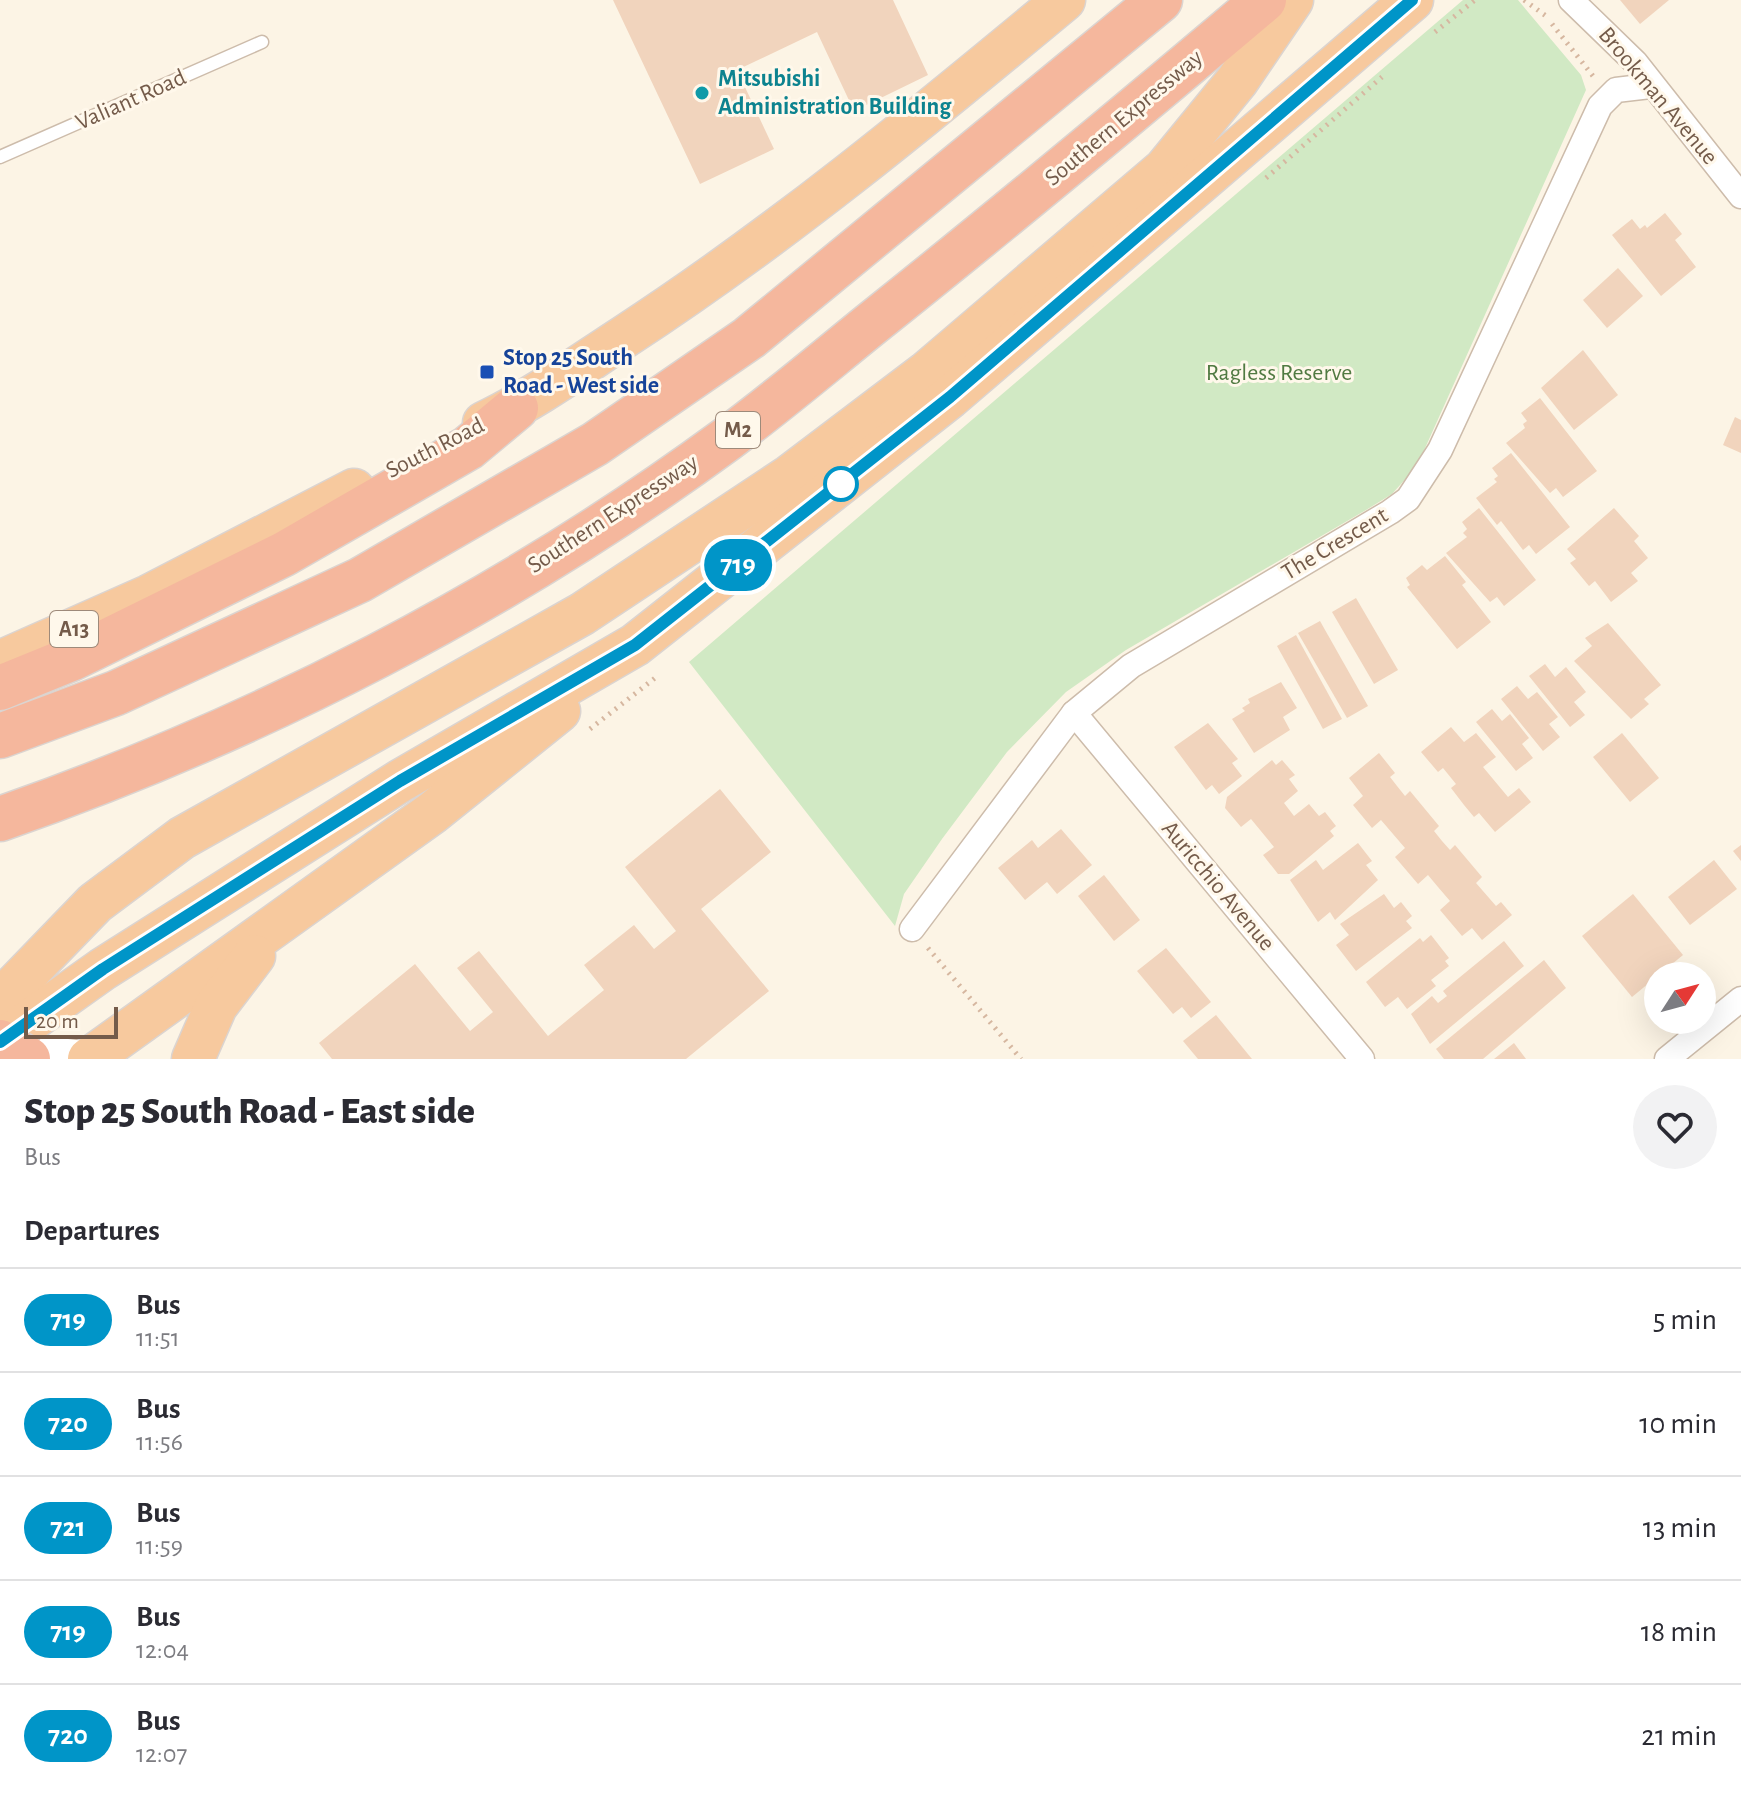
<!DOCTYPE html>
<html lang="en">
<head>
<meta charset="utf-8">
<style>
  body { margin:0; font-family:"Alegreya Sans",sans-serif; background:#f2f2f3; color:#2b2b33; height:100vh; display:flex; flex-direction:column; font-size:30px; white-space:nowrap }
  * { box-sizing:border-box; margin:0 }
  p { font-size:26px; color:#7c7c81 }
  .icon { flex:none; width:44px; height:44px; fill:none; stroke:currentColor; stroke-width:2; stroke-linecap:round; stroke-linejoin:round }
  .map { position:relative; height:1059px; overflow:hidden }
  .details { display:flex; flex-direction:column; background:#fff; flex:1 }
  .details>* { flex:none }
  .badge { padding:0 16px; border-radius:26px; font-size:28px; line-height:52px }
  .needle { width:52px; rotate:54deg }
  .tools { position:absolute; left:1644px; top:962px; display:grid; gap:16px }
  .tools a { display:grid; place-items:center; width:72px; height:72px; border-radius:50%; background:#fff; box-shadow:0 8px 32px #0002; font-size:40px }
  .scale { position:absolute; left:24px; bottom:20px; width:94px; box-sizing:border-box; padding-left:8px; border:4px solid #745b4a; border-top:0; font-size:22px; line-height:28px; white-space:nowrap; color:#745b4a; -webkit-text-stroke:6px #fff8eb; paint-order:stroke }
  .map>.badge { position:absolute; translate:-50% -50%; box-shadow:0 0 0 4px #fff }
  h2 { padding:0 24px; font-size:30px; line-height:72px }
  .round { display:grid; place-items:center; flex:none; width:84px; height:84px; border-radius:42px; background:#f2f2f3 }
  .overview { display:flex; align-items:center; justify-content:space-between; height:136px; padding:0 24px }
  h1 { font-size:38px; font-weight:800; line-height:60px }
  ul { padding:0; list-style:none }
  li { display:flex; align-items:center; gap:24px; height:104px; padding:0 24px; border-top:2px solid #e1e1e2 }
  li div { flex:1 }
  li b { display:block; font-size:30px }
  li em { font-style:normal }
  li .badge { min-width:88px; font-weight:700; text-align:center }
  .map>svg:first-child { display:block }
  .green { fill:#d1e9c4 }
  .building { fill:#f1d4bd }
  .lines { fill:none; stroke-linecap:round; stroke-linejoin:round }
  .service-casing { stroke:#cdbcab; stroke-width:15 }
  .minor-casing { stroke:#cdbcab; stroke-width:27 }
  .secondary-casing { stroke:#d0bca9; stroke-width:37 }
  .trunk-casing { stroke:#dbd4d0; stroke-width:45 }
  .motorway-casing { stroke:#dbd4d0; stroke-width:47 }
  .path { stroke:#d6b7a0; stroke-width:5; stroke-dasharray:2 6; stroke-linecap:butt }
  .service { stroke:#fff; stroke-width:12 }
  .minor { stroke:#fff; stroke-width:24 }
  .secondary { stroke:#fff; stroke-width:34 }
  .trunk { stroke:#f7c99e; stroke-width:42 }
  .motorway { stroke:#f5b79d; stroke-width:44 }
  .motorway-bridge-casing { stroke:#dbd4d0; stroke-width:47; stroke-linecap:butt }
  .motorway-bridge { stroke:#f5b79d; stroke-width:44 }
  .line-casing { stroke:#fff; stroke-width:18 }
  .line { stroke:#0095c8; stroke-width:12 }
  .culture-dot { fill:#0f9aa8; stroke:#fff8eb; stroke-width:3 }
  .transit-dot { fill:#1a4fb4; stroke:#fff8eb; stroke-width:3 }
  .stop-dot { fill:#fff; stroke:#0095c8; stroke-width:4 }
  .labels { text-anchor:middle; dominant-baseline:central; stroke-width:6; stroke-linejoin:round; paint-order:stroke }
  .shield { fill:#fff8eb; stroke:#9e8a7a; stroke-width:2 }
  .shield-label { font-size:22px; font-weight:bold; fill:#745b4a }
  .culture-label { font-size:24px; font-weight:bold; fill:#0d838f; stroke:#fff8eb; text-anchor:start }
  .street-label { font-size:24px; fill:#745b4a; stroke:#fff8eb }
  .transit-label { font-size:24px; font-weight:bold; fill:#164399; stroke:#fff8eb; text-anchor:start }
  .park-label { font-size:24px; fill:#517a42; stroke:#fff8eb }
</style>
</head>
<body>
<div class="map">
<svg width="1741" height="1059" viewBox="0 0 1741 1059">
  <rect width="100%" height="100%" fill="#fcf4e5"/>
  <path class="green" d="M1463,0H1518L1581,75L1586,90L1417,466L1392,494L1366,510L1126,650L1066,692L1007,752L942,839L904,894L895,926L689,662Z"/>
  <g class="building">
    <path d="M613,0H893L928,75L854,111L817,32L737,70L774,149L700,184Z"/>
    <path d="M1620,0H1669L1640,24Z"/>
    <path d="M1665,213L1682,234L1675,240L1696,267L1661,296L1612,235L1632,219L1640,229L1645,225L1647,228Z"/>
    <path d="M1618,268L1643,296L1607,328L1583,300Z"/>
    <path d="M1583,350L1618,395L1574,430L1541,388Z"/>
    <path d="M1540,398L1597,471L1563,497L1556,488L1550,493L1506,443L1525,428L1523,424L1527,421L1521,413Z"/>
    <path d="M1735,417L1741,420V453L1723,445Z"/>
    <path d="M1511,453L1570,527L1536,554L1529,545L1523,550L1501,521L1497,525L1476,498L1497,482L1494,479L1498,476L1492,468Z"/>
    <path d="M1479,508L1536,580L1504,606L1497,597L1490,602L1446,553L1467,537L1463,533L1467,529L1462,522Z"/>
    <path d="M1614,508L1639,536L1634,541L1648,558L1631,573L1638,581L1611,602L1595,581L1589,586L1570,563L1576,559L1567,549Z"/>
    <path d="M1445,556L1466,582L1462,585L1491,622L1457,649L1407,587L1410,585L1406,578L1422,565L1427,570Z"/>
    <path d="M1356,598L1398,670L1374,684L1332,612Z"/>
    <path d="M1320,621L1368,706L1347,718L1298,633Z"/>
    <path d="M1608,623L1661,685L1644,699L1649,704L1631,719L1574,661L1592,646L1585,638Z"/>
    <path d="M1296,635L1342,719L1323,729L1277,646Z"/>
    <path d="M1545,664L1555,677L1566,667L1586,692L1574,702L1585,715L1570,727L1529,676Z"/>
    <path d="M1281,682L1297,708L1283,717L1290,730L1254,753L1232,719L1245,711L1242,708L1250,703L1248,699Z"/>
    <path d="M1517,686L1528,699L1537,692L1558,717L1549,724L1560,737L1543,751L1501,699Z"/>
    <path d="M1492,709L1502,721L1510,714L1529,738L1522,744L1533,758L1516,771L1476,722Z"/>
    <path d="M1208,723L1238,759L1232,763L1242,776L1219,794L1212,785L1206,790L1174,747Z"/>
    <path d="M1451,727L1464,742L1476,733L1496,757L1483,767L1508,797L1519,788L1531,802L1495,832L1479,813L1474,817L1464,805L1451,788L1456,784L1443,768L1438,772L1421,752Z"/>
    <path d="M1622,733L1659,778L1630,802L1593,757Z"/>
    <path d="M1379,753L1395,773L1390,777L1397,786L1405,796L1410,791L1439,826L1434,831L1442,841L1450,850L1455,845L1482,877L1476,883L1496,906L1501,902L1512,915L1482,940L1472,928L1462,936L1440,910L1450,901L1438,887L1428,875L1418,884L1395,857L1405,848L1381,820L1372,828L1353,805L1363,796L1349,778Z"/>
    <path d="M1272,760L1276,765L1282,760L1295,775L1289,779L1298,791L1284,803L1294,816L1309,804L1319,816L1325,812L1336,826L1330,831L1334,836L1289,874H1278L1263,855L1274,847L1251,819L1241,827L1225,808L1227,797Z"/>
    <path d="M720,789L771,852L701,909L769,991L686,1059H332L319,1043L415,964L470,1031L493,1012L457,968L479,951L548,1036L604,990L584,965L634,925L654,949L676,931L625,867Z"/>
    <path d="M1061,829L1092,865L1057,894L1047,882L1025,900L998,868L1032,840L1038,848Z"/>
    <path d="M1358,843L1372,861L1366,865L1378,880L1335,920L1330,912L1318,922L1290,880L1316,860L1323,870Z"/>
    <path d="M1741,845V861L1733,851Z"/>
    <path d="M1714,860L1737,889L1690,925L1668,897Z"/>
    <path d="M1104,875L1140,920L1114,941L1078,896Z"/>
    <path d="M1384,894L1394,908L1401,902L1412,916L1406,921L1412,928L1356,971L1336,945L1349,935L1340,924Z"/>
    <path d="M1633,894L1683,955L1632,997L1582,936Z"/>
    <path d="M1431,935L1449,958L1445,961L1449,966L1431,980L1436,986L1407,1009L1398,997L1385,1007L1366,982L1420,938L1423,942Z"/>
    <path d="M1504,941L1524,966L1430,1044L1411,1014L1432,996L1438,1003L1447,996L1443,991Z"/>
    <path d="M1166,948L1211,1002L1191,1018L1182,1007L1173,1014L1137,971Z"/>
    <path d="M1544,960L1566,988L1483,1059H1444L1436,1049Z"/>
    <path d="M1216,1015L1252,1059H1198L1183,1041Z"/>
    <path d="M1514,1043L1526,1059H1494Z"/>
  </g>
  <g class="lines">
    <defs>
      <path id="service" d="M0,157L262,42"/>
      <g id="minor">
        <path d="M1571,0L1635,62L1741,196"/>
        <path d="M1074,713L1362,1059"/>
        <path d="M912,929L1074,713L1131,666L1390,512L1408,499L1440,450L1600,106L1616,90L1650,86"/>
        <path d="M1667,1059L1741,999"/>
      </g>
      <path id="secondary" d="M4,1058L52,1054L92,1059"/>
      <g id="trunk">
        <path d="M484,423C534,399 578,367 624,337C779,236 922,118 1064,0"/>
        <path d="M0,662L149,596L354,490"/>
        <path d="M0,1001L95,903L182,838L582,614L790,476L926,373L1165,169L1237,81L1292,0"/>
        <path d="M0,1042L103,969L400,781L635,645L950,397L1412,0"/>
        <path d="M89,1059L432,813L559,711"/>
        <path d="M193,1059L216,1006L254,956"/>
      </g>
      <g id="motorway">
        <path d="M0,688L71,659L284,554L468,448L516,408"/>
        <path d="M0,736L116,693L360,580L595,444L749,338L1160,0"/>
        <path d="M0,819C258,729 506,601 727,439C776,403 823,363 870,325C1003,219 1134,110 1264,0"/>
      </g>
    </defs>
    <use href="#service" class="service-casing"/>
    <use href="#minor" class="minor-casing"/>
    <use href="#secondary" class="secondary-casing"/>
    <use href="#trunk" class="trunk-casing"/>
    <use href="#motorway" class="motorway-casing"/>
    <g class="path">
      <path d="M1524,0L1546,16"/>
      <path d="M1552,24L1593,76"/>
      <path d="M1435,32L1475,0"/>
      <path d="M1266,178L1382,77"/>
      <path d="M590,729L655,678"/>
      <path d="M928,948L1021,1059"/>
    </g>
    <use href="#service" class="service"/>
    <use href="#minor" class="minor"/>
    <use href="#secondary" class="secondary"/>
    <use href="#trunk" class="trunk"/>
    <use href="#motorway" class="motorway"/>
    <defs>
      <path id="motorway-bridge" d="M0,1042L28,1059"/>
    </defs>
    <use href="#motorway-bridge" class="motorway-bridge-casing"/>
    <use href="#motorway-bridge" class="motorway-bridge"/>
  </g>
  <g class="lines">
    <defs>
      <path id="line" d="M0,1042L103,969L400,781L635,645L950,397L1412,0"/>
    </defs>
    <use href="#line" class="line-casing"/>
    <use href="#line" class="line"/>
  </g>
  <circle class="culture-dot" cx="702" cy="93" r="8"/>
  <rect class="transit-dot" x="479" y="364" width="16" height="16" rx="4"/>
  <circle class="stop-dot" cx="841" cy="484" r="16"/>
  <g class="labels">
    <g class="shield">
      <rect x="716" y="412" width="44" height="36" rx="6"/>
      <rect x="50" y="611" width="48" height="36" rx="6"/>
    </g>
    <g class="shield-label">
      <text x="738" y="430">M2</text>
      <text x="74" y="629">A13</text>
    </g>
    <g class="culture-label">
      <text x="718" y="79">Mitsubishi<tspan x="718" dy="28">Administration Building</tspan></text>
    </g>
    <g class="street-label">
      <text transform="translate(1658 96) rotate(50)">Brookman Avenue</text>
      <text transform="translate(131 100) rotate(-24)">Valiant Road</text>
      <text transform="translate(1124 118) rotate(-40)">Southern Expressway</text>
      <text transform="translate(435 448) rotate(-27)">South Road</text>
      <text transform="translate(613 514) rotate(-33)">Southern Expressway</text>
      <text transform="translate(1335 544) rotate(-31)">The Crescent</text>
      <text transform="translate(1218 886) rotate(50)">Auricchio Avenue</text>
    </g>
    <g class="transit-label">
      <text x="503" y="358">Stop 25 South<tspan x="503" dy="28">Road - West side</tspan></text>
    </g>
    <g class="park-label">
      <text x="1279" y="373">Ragless Reserve</text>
    </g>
  </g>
</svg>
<div class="tools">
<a><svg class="needle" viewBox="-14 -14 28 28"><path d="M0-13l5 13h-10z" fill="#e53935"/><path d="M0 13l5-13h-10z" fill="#7c7c81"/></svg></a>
</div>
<div class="scale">20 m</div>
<b class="badge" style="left:738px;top:565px;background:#0095c8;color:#fff">719</b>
</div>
<section class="details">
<div class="overview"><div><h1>Stop 25 South Road - East side</h1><p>Bus</p></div><a class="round"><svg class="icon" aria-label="heart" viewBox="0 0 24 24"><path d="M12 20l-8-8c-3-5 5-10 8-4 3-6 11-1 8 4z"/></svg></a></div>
<h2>Departures</h2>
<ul>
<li><span class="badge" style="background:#0095c8;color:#fff">719</span><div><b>Bus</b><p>11:51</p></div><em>5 min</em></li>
<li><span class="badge" style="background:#0095c8;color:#fff">720</span><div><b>Bus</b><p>11:56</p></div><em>10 min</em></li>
<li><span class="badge" style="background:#0095c8;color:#fff">721</span><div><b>Bus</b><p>11:59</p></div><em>13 min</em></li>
<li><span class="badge" style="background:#0095c8;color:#fff">719</span><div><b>Bus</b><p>12:04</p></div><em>18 min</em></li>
<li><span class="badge" style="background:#0095c8;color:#fff">720</span><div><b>Bus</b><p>12:07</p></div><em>21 min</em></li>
</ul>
</section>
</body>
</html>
